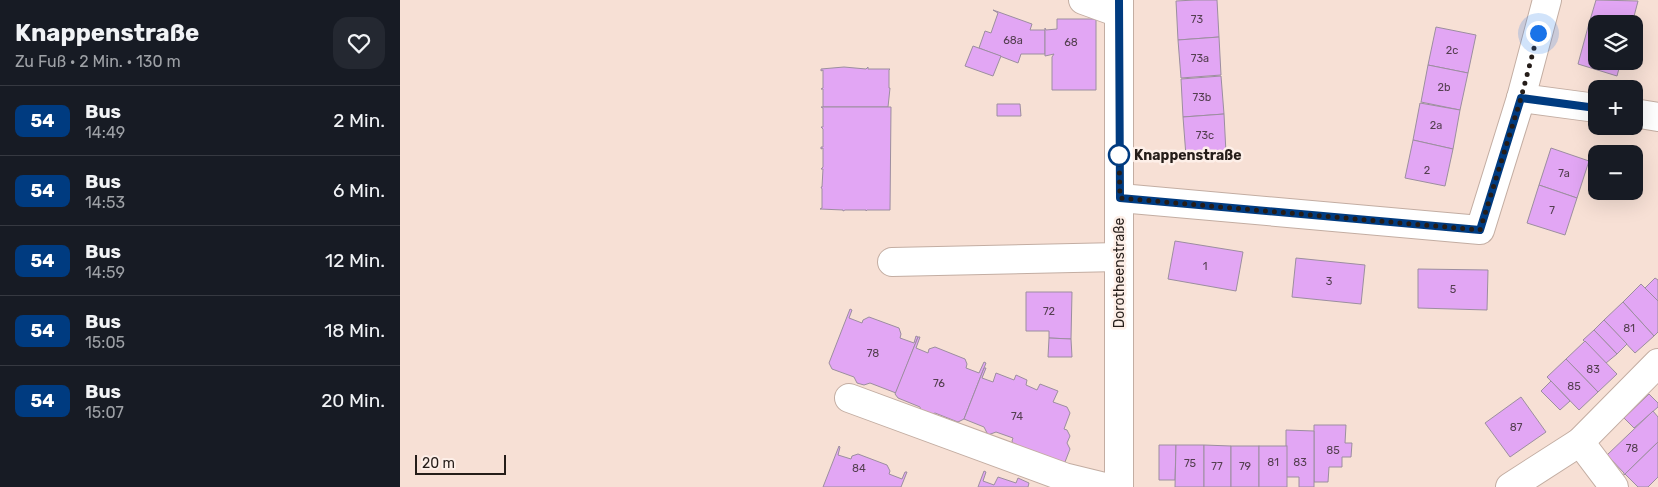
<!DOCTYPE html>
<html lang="de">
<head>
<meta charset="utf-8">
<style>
  body { margin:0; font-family:Rubik,sans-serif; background:#242831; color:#f1f3f6; height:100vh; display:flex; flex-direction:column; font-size:19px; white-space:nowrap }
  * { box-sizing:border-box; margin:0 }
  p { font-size:16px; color:#9ea1a6 }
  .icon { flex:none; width:28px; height:28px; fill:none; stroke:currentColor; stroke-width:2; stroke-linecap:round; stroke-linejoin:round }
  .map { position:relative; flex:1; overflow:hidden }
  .panel { display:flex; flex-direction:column; background:#171b24; width:400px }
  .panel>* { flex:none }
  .badge { padding:0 10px; border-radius:8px; font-size:18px; line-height:32px }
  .fabs { position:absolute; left:1188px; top:15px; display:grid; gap:10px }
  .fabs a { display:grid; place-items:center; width:55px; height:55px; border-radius:10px; background:#171b24; box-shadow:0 5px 20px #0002; font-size:25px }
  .scale { position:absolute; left:15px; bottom:12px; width:91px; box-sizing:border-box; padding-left:5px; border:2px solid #251d19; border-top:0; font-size:14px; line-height:18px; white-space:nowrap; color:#251d19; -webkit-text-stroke:4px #fdefe8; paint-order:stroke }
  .you { position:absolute; width:25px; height:25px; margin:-12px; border:4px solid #fff; border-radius:50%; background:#1a73e8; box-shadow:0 0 0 8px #1a73e833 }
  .map>.badge { position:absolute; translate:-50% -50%; box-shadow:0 0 0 2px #fff }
  .round { display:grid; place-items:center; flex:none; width:52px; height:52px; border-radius:15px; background:#242831 }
  .summary { display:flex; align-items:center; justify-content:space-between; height:85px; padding:0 15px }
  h1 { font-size:24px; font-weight:700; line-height:38px }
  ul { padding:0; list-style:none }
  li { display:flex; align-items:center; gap:15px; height:70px; padding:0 15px; border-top:1px solid #363941 }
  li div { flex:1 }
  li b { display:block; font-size:19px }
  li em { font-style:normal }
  li .badge { min-width:55px; font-weight:700; text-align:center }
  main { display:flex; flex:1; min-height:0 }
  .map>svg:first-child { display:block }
  .building { fill:#e2a6f4; stroke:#9c8e9f }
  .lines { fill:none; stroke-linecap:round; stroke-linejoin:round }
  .minor-casing { stroke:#c3ada2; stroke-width:30 }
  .minor { stroke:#fff; stroke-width:28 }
  .line-casing { stroke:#fff; stroke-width:11 }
  .line { stroke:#003b80; stroke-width:8 }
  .walk { stroke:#251d19; stroke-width:5; stroke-dasharray:0 9 }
  .stop-dot { fill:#fff; stroke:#003b80; stroke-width:2.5 }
  .labels { text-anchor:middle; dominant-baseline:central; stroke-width:5; stroke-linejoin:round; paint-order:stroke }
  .number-label { font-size:11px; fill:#543f50 }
  .stop-label { font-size:14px; font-weight:bold; fill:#251d19; stroke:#fdefe8; text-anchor:start }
  .street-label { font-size:14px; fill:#251d19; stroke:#fdefe8 }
</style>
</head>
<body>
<main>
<section class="panel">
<div class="summary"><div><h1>Knappenstraße</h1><p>Zu Fuß · 2 Min. · 130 m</p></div><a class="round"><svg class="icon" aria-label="heart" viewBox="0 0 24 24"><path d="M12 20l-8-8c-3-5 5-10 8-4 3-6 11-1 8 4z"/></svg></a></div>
<ul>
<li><span class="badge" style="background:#003b80;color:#fff">54</span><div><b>Bus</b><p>14:49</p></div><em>2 Min.</em></li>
<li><span class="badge" style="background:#003b80;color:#fff">54</span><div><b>Bus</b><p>14:53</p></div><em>6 Min.</em></li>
<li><span class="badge" style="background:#003b80;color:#fff">54</span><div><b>Bus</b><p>14:59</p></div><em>12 Min.</em></li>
<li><span class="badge" style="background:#003b80;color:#fff">54</span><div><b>Bus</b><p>15:05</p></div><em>18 Min.</em></li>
<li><span class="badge" style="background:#003b80;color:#fff">54</span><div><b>Bus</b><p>15:07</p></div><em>20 Min.</em></li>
</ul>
</section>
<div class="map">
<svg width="1258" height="487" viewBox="0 0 1258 487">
  <rect width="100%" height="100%" fill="#f7e0d5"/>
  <g class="building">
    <path d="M795,0H817L819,37L778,40L776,1Z"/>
    <path d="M1196,0L1238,1L1232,24H1196V29L1188,27Z"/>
    <path d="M593,10L632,24L630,30H645V54H621L618,63L579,48L585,31L591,33L598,13Z"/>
    <path d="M657,19H696V90H652V57L654,54L645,56V28L646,30L657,29Z"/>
    <path d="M1036,27L1076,35L1068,73L1028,65Z"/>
    <path d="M1188,27L1196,29V61H1221L1217,76L1178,64Z"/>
    <path d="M819,37L821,75L781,78L778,40Z"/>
    <path d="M573,46L601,56L593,76L565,66Z"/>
    <path d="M1028,65L1068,73L1060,110L1021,102Z"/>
    <path d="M444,67L466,69L468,67V69H490L489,70V88H490L488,107H423V89H421L423,88V70L421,71V69Z"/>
    <path d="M821,76L824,114L783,117L781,79Z"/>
    <path d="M1020,103L1060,110L1053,149L1013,140Z"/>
    <path d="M597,104H620L621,116H597Z"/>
    <path d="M421,107H491L490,210H467L466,211V210H445L443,211V210L420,209L422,208V189L421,187H422L423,169H421L423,167V148L421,149V147H423V129L421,127H423V108Z"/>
    <path d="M824,114L826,153L786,156L783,117Z"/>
    <path d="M1013,140L1053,149L1045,186L1005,178Z"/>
    <path d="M1151,148L1189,161L1177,198L1139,185Z"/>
    <path d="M1139,185L1177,198L1165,235L1127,223Z"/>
    <path d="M775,241L843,252L836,291L768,279Z"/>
    <path d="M896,258L965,265L961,304L892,297Z"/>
    <path d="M1018,269L1088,270L1087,310L1018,308Z"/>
    <path d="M1255,278L1258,280V301L1245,288Z"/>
    <path d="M1241,284L1258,301V332L1254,336L1223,302Z"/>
    <path d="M626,292H672L671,339L649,338V331H626Z"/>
    <path d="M1223,302L1254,336L1235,353L1204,320Z"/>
    <path d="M450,309L452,310L449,318L462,323L463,320L469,317L499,328L501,334L500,338L514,343L516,336L518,337L496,393L470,383L464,385L457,383L454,377L432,369L429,363Z"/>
    <path d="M1204,320L1227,344L1217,354L1194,330Z"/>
    <path d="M1194,330L1217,354L1206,363L1183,340Z"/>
    <path d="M518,337H520L516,348L528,353L529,349L535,347L565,359L567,364L566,368L579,373L584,362L586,363L564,419L558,422L535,413L530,415L522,413L520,407L498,398L495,394Z"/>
    <path d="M649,338L671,339L672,357H648Z"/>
    <path d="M1185,341L1217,374L1198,392L1166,359Z"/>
    <path d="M1166,359L1198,392L1179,410L1147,377Z"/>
    <path d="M584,368H586L582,378L593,382L596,373L614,380L616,375L627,380L626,385L637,390L640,384L658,391L653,402L667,407L670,413L664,429L667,430L670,436L667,443L670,449L665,462L659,465L615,448L612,441L613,438L596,432L588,435L584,427L564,419Z"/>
    <path d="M1151,381L1170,401L1160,410L1141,391Z"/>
    <path d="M1249,394L1258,403V407L1234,428L1224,418Z"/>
    <path d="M1121,397L1146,432L1110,457L1085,423Z"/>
    <path d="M1253,411L1258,417V442L1224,475V473L1207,455Z"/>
    <path d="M914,425H946L945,443H952L951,457H942V467H929L928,482H914Z"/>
    <path d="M886,430L914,431V487H899V477H886Z"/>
    <path d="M1258,442V477L1248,487H1238L1225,474L1224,475Z"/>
    <path d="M759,445H776L775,480H759Z"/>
    <path d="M776,445H804V487H775Z"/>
    <path d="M804,445L831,446V487H804Z"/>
    <path d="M439,446L440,447L438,455L451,459L452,456L458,454L487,465L490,471L489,474L502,479L505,472H507L501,487H423Z"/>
    <rect x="831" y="446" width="28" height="41"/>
    <rect x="859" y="446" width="28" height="41"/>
    <path d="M584,471L586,472L583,481L594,485L598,477L616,483L618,478L629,483L628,487H578Z"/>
  </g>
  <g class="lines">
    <defs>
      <g id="minor">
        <path d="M683,0L719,13"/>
        <path d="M1121,98L1196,108"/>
        <path d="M1234,113L1258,117"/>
        <path d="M720,198L1080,230L1121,98L1147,0"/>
        <path d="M492,262L719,257"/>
        <path d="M449,398L664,477L705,487"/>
        <path d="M1180,442L1214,487"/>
        <path d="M719,487V0"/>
        <path d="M1110,487L1180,442L1258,363"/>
      </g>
    </defs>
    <use href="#minor" class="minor-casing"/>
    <use href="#minor" class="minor"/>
  </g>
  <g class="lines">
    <defs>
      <path id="line" d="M719,0L720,198L1080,230L1121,98L1196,108"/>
    </defs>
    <use href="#line" class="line-casing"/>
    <use href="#line" class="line"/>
    <path class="walk" d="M719,155L720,198L1080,230L1121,98L1138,33"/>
  </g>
  <circle class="stop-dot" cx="719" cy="155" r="10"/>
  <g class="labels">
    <g class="number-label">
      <text x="797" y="19">73</text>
      <text x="613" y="40">68a</text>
      <text x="671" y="42">68</text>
      <text x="1052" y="50">2c</text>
      <text x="800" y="58">73a</text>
      <text x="1044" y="87">2b</text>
      <text x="802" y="97">73b</text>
      <text x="1036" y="125">2a</text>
      <text x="805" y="135">73c</text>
      <text x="1027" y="170">2</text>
      <text x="1164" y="173">7a</text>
      <text x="1152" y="210">7</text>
      <text x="805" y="266">1</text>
      <text x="929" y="281">3</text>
      <text x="1053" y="289">5</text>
      <text x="649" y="311">72</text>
      <text x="1229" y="328">81</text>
      <text x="473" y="353">78</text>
      <text x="1193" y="369">83</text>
      <text x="539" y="383">76</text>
      <text x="1174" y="386">85</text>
      <text x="617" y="416">74</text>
      <text x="1116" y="427">87</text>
      <text x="1232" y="448">78</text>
      <text x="933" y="450">85</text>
      <text x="873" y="462">81</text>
      <text x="900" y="462">83</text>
      <text x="790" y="463">75</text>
      <text x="817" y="466">77</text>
      <text x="845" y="466">79</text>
      <text x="459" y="468">84</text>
    </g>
    <g class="stop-label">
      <text x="734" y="155">Knappenstraße</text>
    </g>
    <g class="street-label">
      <text transform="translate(719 273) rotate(-90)">Dorotheenstraße</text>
    </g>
  </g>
</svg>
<div class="fabs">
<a><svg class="icon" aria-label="layers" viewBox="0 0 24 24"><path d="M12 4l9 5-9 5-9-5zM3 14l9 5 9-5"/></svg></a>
<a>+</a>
<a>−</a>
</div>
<div class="scale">20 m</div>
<div class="you" style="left:1138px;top:33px"></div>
</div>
</main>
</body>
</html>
